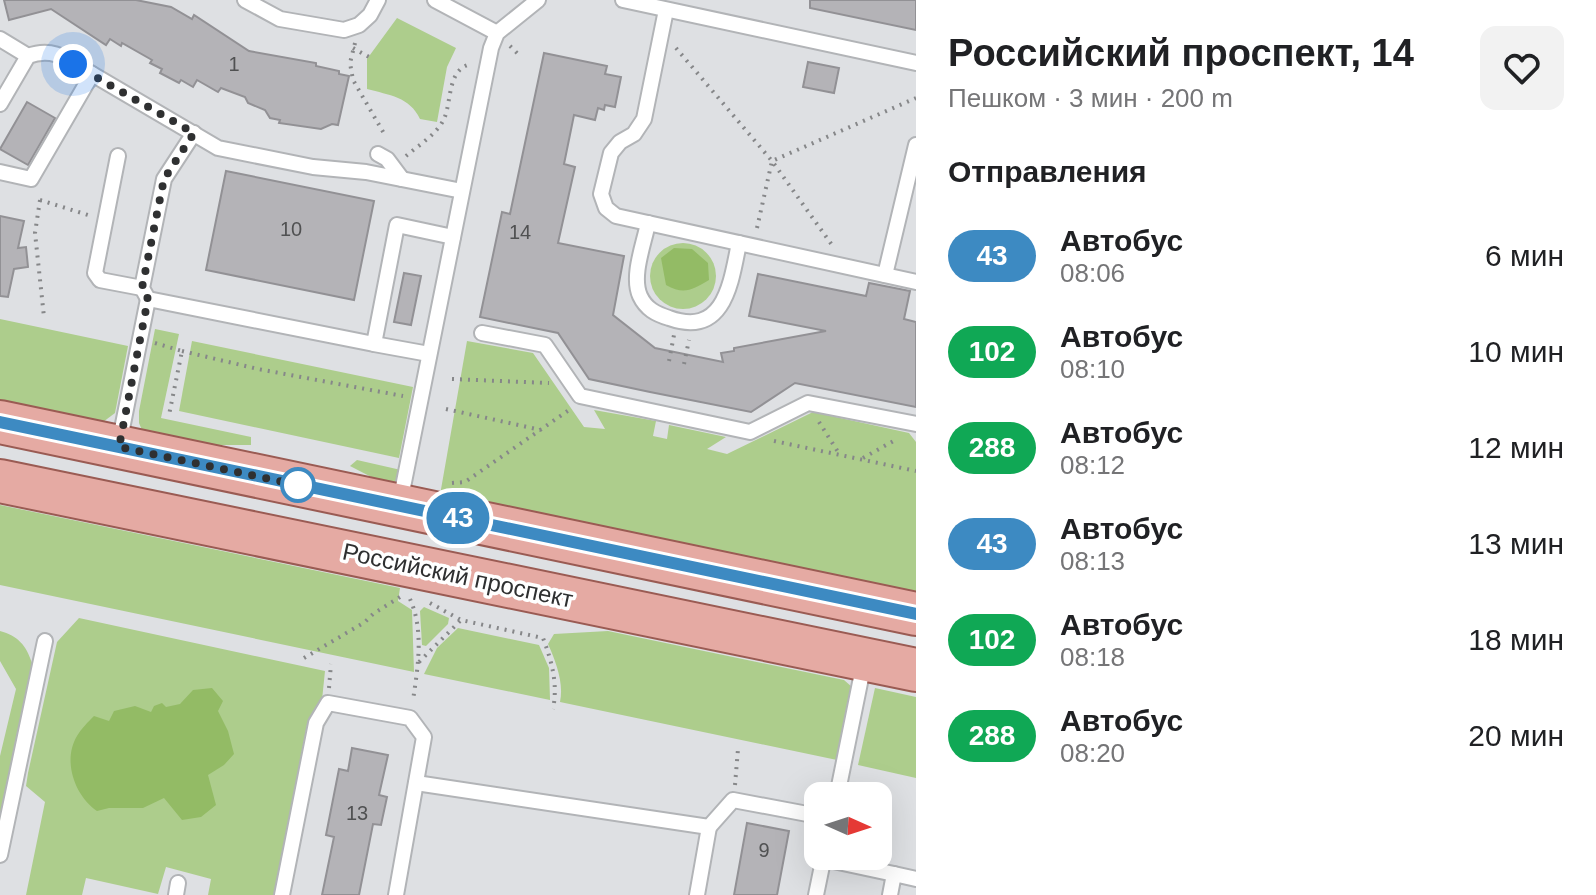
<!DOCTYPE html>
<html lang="ru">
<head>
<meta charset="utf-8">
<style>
  body { margin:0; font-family:Helvetica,sans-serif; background:#f2f2f2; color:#202124; height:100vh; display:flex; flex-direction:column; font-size:30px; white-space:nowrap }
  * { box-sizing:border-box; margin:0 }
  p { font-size:26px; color:#757577 }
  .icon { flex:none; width:44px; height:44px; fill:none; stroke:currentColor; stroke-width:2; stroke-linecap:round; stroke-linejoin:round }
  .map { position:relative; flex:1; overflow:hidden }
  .panel { display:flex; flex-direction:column; background:#fff; width:680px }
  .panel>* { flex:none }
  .badge { padding:0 16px; border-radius:26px; font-size:28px; line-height:52px }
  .needle { width:52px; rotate:93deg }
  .controls { position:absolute; left:804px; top:782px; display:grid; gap:16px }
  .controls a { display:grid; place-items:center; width:88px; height:88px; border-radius:16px; background:#fff; box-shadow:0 8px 32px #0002; font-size:40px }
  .you { position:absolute; width:40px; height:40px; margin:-20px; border:6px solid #fff; border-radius:50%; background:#1a73e8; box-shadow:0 0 0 12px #1a73e833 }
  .map>.badge { position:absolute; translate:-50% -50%; box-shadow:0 0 0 4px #fff }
  h2 { padding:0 32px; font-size:30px; line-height:72px }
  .round { display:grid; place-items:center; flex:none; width:84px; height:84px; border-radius:16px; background:#f2f2f2 }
  .head { display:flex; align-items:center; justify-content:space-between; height:136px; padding:0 32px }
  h1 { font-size:38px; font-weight:700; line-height:60px }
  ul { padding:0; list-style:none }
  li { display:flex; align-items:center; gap:24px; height:96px; padding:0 32px }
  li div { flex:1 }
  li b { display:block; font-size:30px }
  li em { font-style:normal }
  li .badge { min-width:88px; font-weight:700; text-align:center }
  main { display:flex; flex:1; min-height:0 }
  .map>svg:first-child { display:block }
  .green { fill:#adcd8c }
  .forest { fill:#93bb65 }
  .building { fill:#b4b3b7; stroke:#929195; stroke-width:2 }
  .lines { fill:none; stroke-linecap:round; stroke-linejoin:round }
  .lane-casing { stroke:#b2b4b7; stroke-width:18 }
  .primary-casing { stroke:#9a5b53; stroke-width:46 }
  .path { stroke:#868789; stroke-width:4; stroke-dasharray:2 6; stroke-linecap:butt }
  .lane { stroke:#fff; stroke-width:14 }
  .primary { stroke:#e5aaa3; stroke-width:42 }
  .line-casing { stroke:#fff; stroke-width:18 }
  .line { stroke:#3d8ac2; stroke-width:12 }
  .walk { stroke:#2f3031; stroke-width:8; stroke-dasharray:0 14.4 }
  .stop-dot { fill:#fff; stroke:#3d8ac2; stroke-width:4 }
  .labels { text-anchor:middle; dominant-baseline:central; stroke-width:7; stroke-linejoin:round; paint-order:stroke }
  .number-label { font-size:20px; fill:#505152 }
  .street-label { font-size:24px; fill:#2f3031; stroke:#fff }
</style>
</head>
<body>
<main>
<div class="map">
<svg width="916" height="895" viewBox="0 0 916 895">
  <rect width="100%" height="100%" fill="#dee0e3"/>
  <g class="green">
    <path d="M397,18L456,48L447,67L437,122L420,119C410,97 389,95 367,89V59Z"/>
    <circle cx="683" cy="276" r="33"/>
    <path d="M0,319L128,346L115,413L99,425L0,404Z"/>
    <path d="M155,329L179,334L161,418L251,437V445H195L144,435L139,423V411Z"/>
    <path d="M192,341L413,387L399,458L179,411Z"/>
    <path d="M467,341L533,353L584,427L605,429L594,410L656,421L653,436L667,439L669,425L726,437L707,449L727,454L813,412L909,433L916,442V596L440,495Z"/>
    <path d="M357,460L401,470L398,487L383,483L350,466Z"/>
    <path d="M0,505L400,588L398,601L412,610L414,672L0,585Z"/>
    <path d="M424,607L449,618L448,624L426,646L422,645L420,611Z"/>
    <path d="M79,618L325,671L322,700L307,725L274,895H208L211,879L166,867L158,894L86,878L82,895H26L45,802L26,786L28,773L57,642Z"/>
    <path d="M458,628L539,645L549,668L550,700L424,674L437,648Z"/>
    <path d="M0,631C18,636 26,645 32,663L0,818V756L16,689L0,661Z"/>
    <path d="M608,631L844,680L852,687L837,760L560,702C564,683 556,662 548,644L554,634Z"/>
    <path d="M875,688L916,697V778L858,765Z"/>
  </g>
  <g class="forest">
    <path d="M674,248L692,249L708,263L709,280C692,290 684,295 666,285L661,258Z"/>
    <path d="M212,688L223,701L218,711L228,731L234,754L224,765L208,775L216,805L201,817L182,820L164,798L143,808H109L97,811C75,796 62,761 77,736C81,729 88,722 94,716L109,721L114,711L135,706L151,712L154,706L162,703L166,707L180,704L193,690Z"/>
  </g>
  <g class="building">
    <path d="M4,0H136L171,7L192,19L194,15L249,51L316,63V66L339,71V74L349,76L338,125L332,124L321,129L279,123L280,120L270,118L265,110L248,103L245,97L221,88L218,92L197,80L193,87L181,80L179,83L160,73L162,69L150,63L152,60L122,43L121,46L110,39L106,45L51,9L9,20Z"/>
    <path d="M810,0H916V30L810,8Z"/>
    <path d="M544,53L607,66L605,74L621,77L615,107L605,105L604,110L598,108L595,120L574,115L564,164L575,167L558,243L624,256L613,315L655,348L723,362L721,353L734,351V348L826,331L749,316L758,274L866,296L869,283L910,291L904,319L916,322V407L795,383L751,412L650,392L589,379L558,333L480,317L502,212L510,214Z"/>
    <path d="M808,62L839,68L834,93L803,87Z"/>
    <path d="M27,102L55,118L28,165L0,149Z"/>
    <path d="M226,171L374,201L354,300L206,270Z"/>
    <path d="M0,216L24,221L18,248L26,247L28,267L14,269L8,297L0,296Z"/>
    <path d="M404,273L421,276L411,325L394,322Z"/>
    <path d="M352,748L388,755L379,795L387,797L381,825L373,824L359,895H322L334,837L326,835L339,769L348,771Z"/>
    <path d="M747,823L789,831L777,895H734Z"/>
  </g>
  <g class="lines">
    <defs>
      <g id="lane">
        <path d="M245,0L280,19L344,30L359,25L370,15L378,0"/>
        <path d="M435,0L497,33"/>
        <path d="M623,0L916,63"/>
        <path d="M666,10L644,119L634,134L620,142L611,153L601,194L606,208L616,216L916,282"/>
        <path d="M0,39L28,56"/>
        <path d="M92,74L218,148L313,167L366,172L462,191"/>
        <path d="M0,104L28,56C55,46 69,61 92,74L31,179L0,172"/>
        <path d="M378,154L387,159L402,179"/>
        <path d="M118,156L95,273L100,280L142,288"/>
        <path d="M648,223C644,244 631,276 640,296C646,309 656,314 669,318C725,338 731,282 739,243"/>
        <path d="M885,275L916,145"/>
        <path d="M148,299L142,288L164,179L194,133"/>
        <path d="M482,333L545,345L580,396L750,432L808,403L916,424"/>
        <path d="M374,344L429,354"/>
        <path d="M119,444L148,299L374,344L397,225L453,237"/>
        <path d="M400,502L491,48L497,33L538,0"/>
        <path d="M416,783L709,827L733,800L818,816"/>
        <path d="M837,796L864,663"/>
        <path d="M0,855L45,641"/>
        <path d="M824,859L894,874"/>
        <path d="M176,895L178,883"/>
        <path d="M282,895L316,723L328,703L410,718L424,737L396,895"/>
        <path d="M697,895L709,827"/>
        <path d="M816,895L824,856"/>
        <path d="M890,895L894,874L916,879"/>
      </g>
      <g id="primary">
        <path d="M0,422L916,614"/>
        <path d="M0,481L916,670"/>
      </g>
    </defs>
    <use href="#lane" class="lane-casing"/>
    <use href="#primary" class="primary-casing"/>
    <g class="path">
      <path d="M355,43L350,63L353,80L386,137"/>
      <path d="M510,46L519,55"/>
      <path d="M353,48L369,57"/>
      <path d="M676,48L772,161L832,245"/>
      <path d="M406,156C419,145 437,134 444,119C452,101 447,69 471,64"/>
      <path d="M40,200L35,233L44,317"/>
      <path d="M40,200L88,215"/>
      <path d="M757,228L772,161L916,98"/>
      <path d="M155,343L182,351L169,415"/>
      <path d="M182,351L258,369L403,396"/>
      <path d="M669,361L674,335"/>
      <path d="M684,364L689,340"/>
      <path d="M452,379L549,383"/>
      <path d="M446,409L541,430"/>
      <path d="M819,422L840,455"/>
      <path d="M774,441L916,471"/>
      <path d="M863,458L897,439"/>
      <path d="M452,483L465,482L569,410"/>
      <path d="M410,599C424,630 418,667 413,700"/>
      <path d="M430,603L461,620"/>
      <path d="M304,658L365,622L373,614L400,597"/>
      <path d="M419,662L461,620L543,638C552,662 558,684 553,709"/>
      <path d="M329,688L331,664"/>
      <path d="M735,785L738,749"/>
    </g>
    <use href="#lane" class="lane"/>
    <use href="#primary" class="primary"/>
  </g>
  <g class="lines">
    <defs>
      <path id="line" d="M0,422L916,614"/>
    </defs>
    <use href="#line" class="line-casing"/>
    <use href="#line" class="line"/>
    <path class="walk" d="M73,64L194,133L164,179L142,288L148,299L119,447L298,485"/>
  </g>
  <circle class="stop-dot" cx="298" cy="485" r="16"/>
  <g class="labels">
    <g class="number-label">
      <text x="234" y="64">1</text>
      <text x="291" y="229">10</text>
      <text x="520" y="232">14</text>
      <text x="357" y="813">13</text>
      <text x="764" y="850">9</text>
    </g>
    <g class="street-label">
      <text transform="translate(458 575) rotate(12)">Российский проспект</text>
    </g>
  </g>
</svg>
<div class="controls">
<a><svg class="needle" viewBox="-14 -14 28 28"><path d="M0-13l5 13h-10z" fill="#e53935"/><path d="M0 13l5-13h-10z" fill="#757577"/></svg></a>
</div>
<div class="you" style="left:73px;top:64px"></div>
<b class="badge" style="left:458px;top:518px;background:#3d8ac2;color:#fff">43</b>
</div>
<section class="panel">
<div class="head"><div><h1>Российский проспект, 14</h1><p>Пешком · 3 мин · 200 m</p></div><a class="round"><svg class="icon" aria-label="heart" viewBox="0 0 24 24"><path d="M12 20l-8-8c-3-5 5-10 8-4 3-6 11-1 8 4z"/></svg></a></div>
<h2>Отправления</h2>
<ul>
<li><span class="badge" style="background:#3d8ac2;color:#fff">43</span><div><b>Автобус</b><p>08:06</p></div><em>6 мин</em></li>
<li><span class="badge" style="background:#10a855;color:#fff">102</span><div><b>Автобус</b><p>08:10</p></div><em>10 мин</em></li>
<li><span class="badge" style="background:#10a855;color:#fff">288</span><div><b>Автобус</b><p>08:12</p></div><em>12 мин</em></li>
<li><span class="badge" style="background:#3d8ac2;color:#fff">43</span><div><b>Автобус</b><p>08:13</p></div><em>13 мин</em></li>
<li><span class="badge" style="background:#10a855;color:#fff">102</span><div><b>Автобус</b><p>08:18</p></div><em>18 мин</em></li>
<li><span class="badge" style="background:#10a855;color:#fff">288</span><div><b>Автобус</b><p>08:20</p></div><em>20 мин</em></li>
</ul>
</section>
</main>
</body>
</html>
